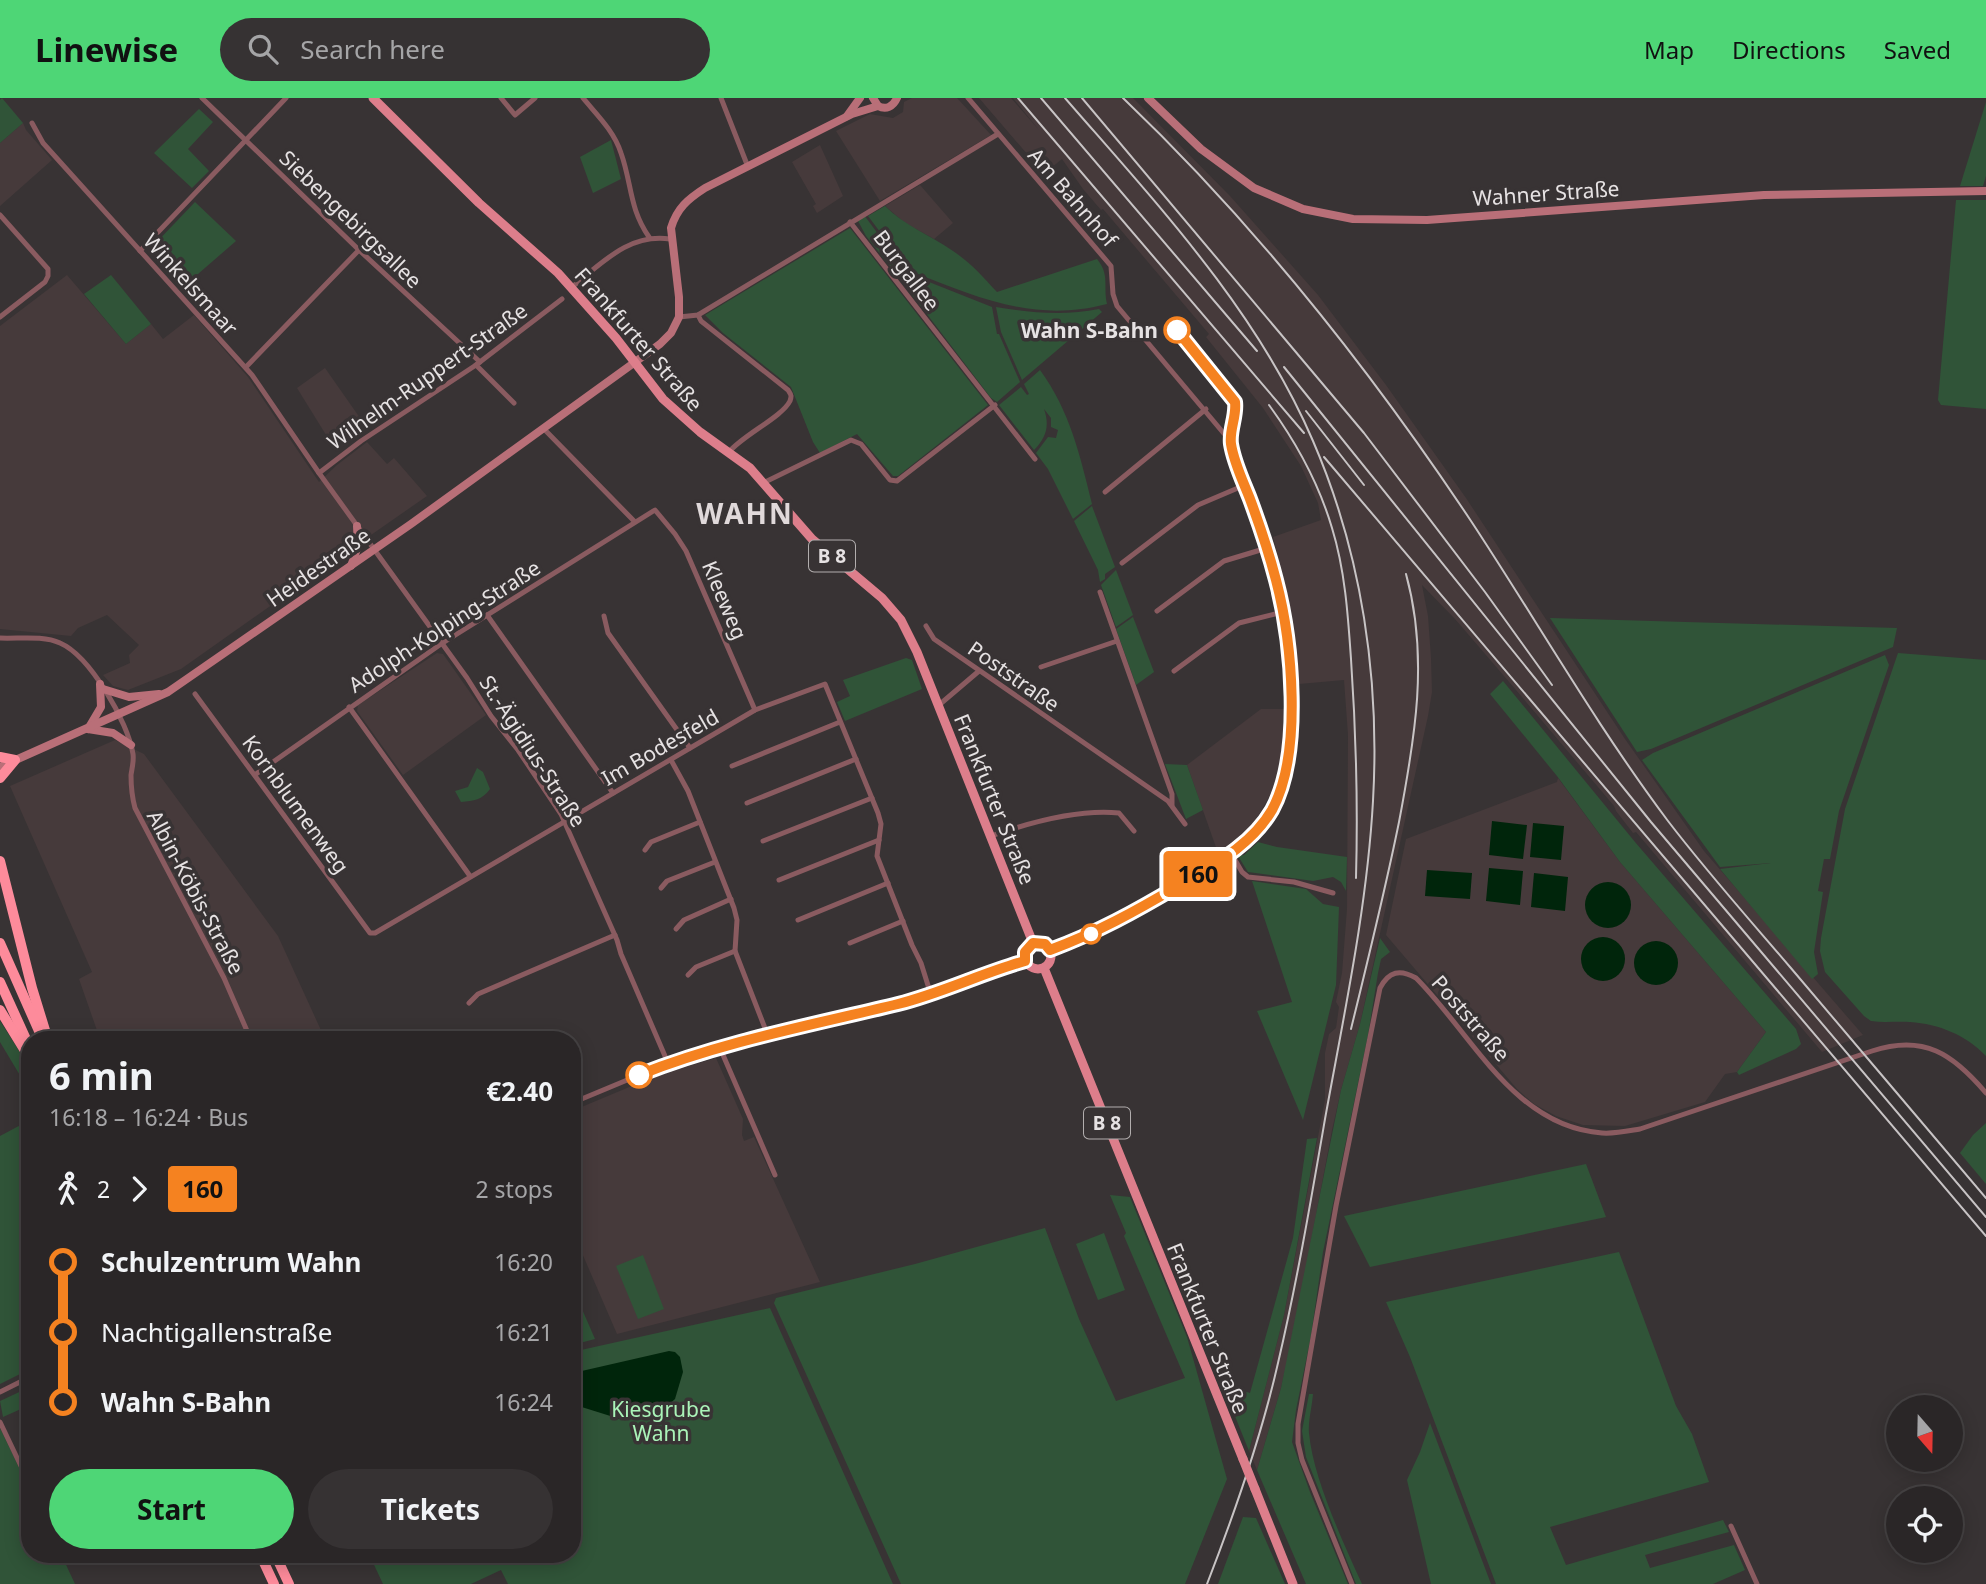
<!DOCTYPE html>
<html lang="en">
<head>
<meta charset="utf-8">
<style>
  body { margin:0; font-family:"Noto Sans",sans-serif; background:#363233; color:#f1f3f6; height:100vh; display:flex; flex-direction:column; font-size:26px; white-space:nowrap }
  * { box-sizing:border-box; margin:0 }
  p { font-size:23px; color:#a5a5a7 }
  .icon { flex:none; width:38px; height:38px; fill:none; stroke:currentColor; stroke-width:2; stroke-linecap:round; stroke-linejoin:round }
  .map { position:relative; flex:1; overflow:hidden }
  .side { position:absolute; left:21px; top:933px; width:560px; height:532px; display:flex; flex-direction:column; background:#2a2627; border-radius:28px; box-shadow:0 4px 18px #0003,0 0 0 2px #464344 }
  .side>* { flex:none }
  .badge { padding:0 14px; border-radius:5px; font-size:24px; line-height:46px }
  .needle { width:46px; rotate:160deg }
  .buttons { position:absolute; left:1886px; top:1297px; display:grid; gap:14px }
  .buttons a { display:grid; place-items:center; width:77px; height:77px; border-radius:50%; background:#2a2627; box-shadow:0 4px 18px #0003,0 0 0 2px #464344; font-size:35px }
  .map>.badge { position:absolute; translate:-50% -50%; box-shadow:0 0 0 4px #fff }
  .legs { display:flex; align-items:center; gap:10px; height:77px; padding:0 28px; font-size:23px }
  .legs p { margin-inline-start:auto }
  .headline { display:flex; align-items:center; justify-content:space-between; height:119px; padding:0 28px }
  h1 { font-size:38px; font-weight:700; line-height:52px }
  .action { display:flex; gap:14px; margin-top:auto; padding:14px 28px }
  .action a { flex:1; height:80px; border-radius:42px; background:#4ed676; color:#111; font-size:28px; font-weight:700; line-height:80px; text-align:center }
  .action a+a { background:#363233; color:#f1f3f6 }
  ul { padding:0 28px; list-style:none }
  li { display:flex; align-items:center; gap:24px; height:70px; font-size:26px }
  li i { display:grid; place-items:center; width:10px; height:100%; margin:0 9px; background:currentColor }
  li i::after { content:''; width:18px; height:18px; margin:-9px; border:5px solid; border-radius:50%; background:#2a2627 }
  li p { margin-inline-start:auto }
  li:first-child i { background:linear-gradient(#0000 50%,currentColor 0) }
  li:last-child i { background:linear-gradient(currentColor 50%,#0000 0) }
  header { display:flex; align-items:center; gap:42px; box-sizing:border-box; height:98px; padding:0 35px; background:#4ed676; color:#111 }
  header strong { font-size:33px }
  nav { display:flex; gap:38px; margin-inline-start:auto; font-size:24px }
  .search { width:490px; height:63px; background:#363233; display:flex; align-items:center; gap:18px; box-sizing:border-box; padding:0 24px; border-radius:38px; color:#a5a5a7; font-size:26px }
  .map>svg:first-child { display:block }
  .built { fill:#463a3b }
  .green { fill:#305438 }
  .water { fill:#00250b }
  .lines { fill:none; stroke-linecap:round; stroke-linejoin:round }
  .street { stroke:#8a5b60; stroke-width:5 }
  .secondary { stroke:#b96f78; stroke-width:8 }
  .primary { stroke:#dd7e8b; stroke-width:9 }
  .highway { stroke:#fd8b9b; stroke-width:10 }
  .rail { stroke:#c8c4c5; stroke-width:2 }
  .primary-bridge { stroke:#dd7e8b; stroke-width:9 }
  .line-1-casing { stroke:#fff; stroke-width:16 }
  .line-1 { stroke:#f58220; stroke-width:10 }
  .stop-1-dot { fill:#fff; stroke:#f58220; stroke-width:3.5 }
  .labels { text-anchor:middle; dominant-baseline:central; stroke-width:7; stroke-linejoin:round; paint-order:stroke }
  .shield { fill:#383334; stroke:#b2aeae; stroke-width:2 }
  .shield-label { font-size:19px; font-weight:bold; fill:#e6e2e3 }
  .street-label { font-size:21px; fill:#e6e2e3; stroke:#383334 }
  .stop-label { font-size:21px; font-weight:bold; fill:#e6e2e3; stroke:#383334; text-anchor:end }
  .park-label { font-size:21px; fill:#aaf3b8; stroke:#383334 }
  .district-label { font-size:28px; font-weight:bold; letter-spacing:2px; fill:#e0d9da; stroke:#383334 }
</style>
</head>
<body>
<header>
<strong>Linewise</strong>
<div class="search"><svg class="icon" aria-label="search" viewBox="0 0 24 24"><circle cx="10" cy="10" r="6"/><path d="M15 15l6 6"/></svg>Search here</div>
<nav><a>Map</a><a>Directions</a><a>Saved</a></nav>
</header>
<div class="map">
<svg width="1986" height="1486" viewBox="0 0 1986 1486">
  <rect width="100%" height="100%" fill="#383334"/>
  <g class="built">
    <path d="M912,0H957L991,37L880,103L836,33L870,16L893,20L903,14L904,4Z"/>
    <path d="M979,0H1011L1039,32L1013,0H1133L1230,98L1318,197L1386,287L1466,400L1625,641L1704,753L1863,937L1822,954L1636,734L1633,735L1616,713L1614,708L1516,592L1455,521L1422,487L1428,518L1431,560L1432,594L1428,618L1360,926L1341,992L1332,1032L1294,1234L1281,1290L1257,1372L1249,1353L1284,1217L1325,1002V955L1329,936L1336,930L1339,909L1336,904L1342,875L1347,811L1348,637L1344,582L1299,586L1291,512L1273,439L1321,422L1318,405L1301,368L1263,310L1206,239L1209,236L1103,111L1101,112L1083,91L1062,61L1051,70L1040,71Z"/>
    <path d="M23,25L26,32L52,62L0,108V45Z"/>
    <path d="M820,47L843,98L817,115L813,108L816,106L792,64Z"/>
    <path d="M920,87L953,125L934,141L905,125L885,108Z"/>
    <path d="M67,177L126,246L151,226L163,241L194,217L248,279L319,384L337,367L367,344L387,366L394,360L427,398L371,437L367,432L355,440L351,451L181,571L128,592L113,588L103,577L130,565L129,557L139,547L107,517L78,530L71,538L0,531V228Z"/>
    <path d="M325,270L367,330L336,353L297,290Z"/>
    <path d="M437,555L443,556L486,617L403,677L357,613L358,607Z"/>
    <path d="M1261,611H1284L1282,660L1275,688L1255,724L1231,747L1218,755L1187,667Z"/>
    <path d="M115,642L144,656L278,838L325,941H100L79,881L92,874L10,688Z"/>
    <path d="M1558,680L1620,764L1766,934L1737,974L1725,976L1705,1004L1625,1028L1583,1027L1556,1018L1534,1006L1517,991L1386,837L1406,741L1557,684Z"/>
    <path d="M716,960L743,1021L742,1037L744,1043L754,1039L820,1184L617,1236L572,1132V1013L658,977Z"/>
  </g>
  <g class="green">
    <path d="M2,0L23,25L0,45V2Z"/>
    <path d="M1986,4V78L1983,88H1960Z"/>
    <path d="M199,11L213,24L188,51L209,73L192,90L154,55Z"/>
    <path d="M611,42L621,81L593,95L580,59Z"/>
    <path d="M1956,102H1986V311L1941,307L1938,302Z"/>
    <path d="M195,104L236,143L183,189L151,153L152,149Z"/>
    <path d="M885,108C905,128 930,137 953,153C970,164 983,179 997,194L1097,161C1110,177 1103,187 1107,206C1035,225 979,200 913,174L908,171L868,118Z"/>
    <path d="M864,117L904,171L917,179V183L906,188L866,138L858,123Z"/>
    <path d="M850,130L988,307L898,378H893L857,336L820,355L813,344L791,289L723,235L705,217Z"/>
    <path d="M111,177L151,226L126,246L84,196Z"/>
    <path d="M924,182L992,209L997,236H999L1020,284L997,304L991,300L907,190L912,188L914,189Z"/>
    <path d="M996,209C1031,215 1065,218 1099,211L1102,214L1022,282L1001,234Z"/>
    <path d="M1040,272C1070,313 1080,357 1092,406L1073,421L1048,371L1036,355L1048,339L1056,340L1058,332L1051,329V320L1044,311C1050,328 1046,340 1034,352L999,307L1021,289L1027,297L1029,296L1024,286Z"/>
    <path d="M1092,408L1115,469L1105,476V481L1100,484L1098,472L1074,423Z"/>
    <path d="M1116,472L1133,517L1116,529L1101,487Z"/>
    <path d="M1133,519L1154,574L1136,587L1116,531Z"/>
    <path d="M1550,520L1897,530L1893,549L1651,651L1637,654Z"/>
    <path d="M1898,555L1986,562V958C1966,937 1939,926 1910,924C1897,923 1884,925 1871,923L1864,918L1825,874L1820,853L1821,840L1845,711Z"/>
    <path d="M1885,557L1889,567L1839,713L1830,761H1824L1818,793L1823,794L1814,854L1818,876L1812,881L1720,771L1771,765L1720,769L1642,662L1653,655Z"/>
    <path d="M906,560L912,562L922,591L845,623L837,604L850,598L843,582Z"/>
    <path d="M1503,583L1635,744L1796,931L1801,946L1796,951L1739,977L1737,974L1766,934L1620,764L1557,678L1490,596Z"/>
    <path d="M1165,666L1187,667L1203,712L1186,721Z"/>
    <path d="M477,670L483,674L490,691C482,702 474,703 461,704L455,693L468,689Z"/>
    <path d="M1258,744L1277,749L1347,759L1346,793L1341,784L1333,779L1313,783L1248,774L1238,758L1244,757Z"/>
    <path d="M1252,783L1306,791L1323,806L1339,809L1336,887L1303,1022L1257,913L1292,904Z"/>
    <path d="M1380,840L1390,854L1381,861L1378,875L1368,937L1323,1154L1311,1238L1296,1312L1292,1344L1310,1394L1348,1486H1306L1257,1372L1281,1290L1341,992L1360,926Z"/>
    <path d="M0,923L30,970V994L0,944Z"/>
    <path d="M30,1022V1271L0,1286V1038Z"/>
    <path d="M1986,1025V1086L1960,1055L1973,1037Z"/>
    <path d="M1317,1040L1284,1217L1249,1353L1218,1276L1219,1270L1241,1292L1250,1295L1293,1140L1307,1041Z"/>
    <path d="M1586,1066L1606,1119L1370,1169L1344,1118Z"/>
    <path d="M1110,1097L1130,1099L1187,1239L1227,1381L1185,1486H901L774,1205L776,1200L915,1166L1045,1130L1079,1221L1116,1303L1185,1280L1124,1138L1126,1135Z"/>
    <path d="M1104,1135L1125,1192L1098,1202L1076,1146Z"/>
    <path d="M1619,1154L1676,1308L1692,1336L1709,1384L1550,1429L1566,1467L1723,1422L1729,1434L1645,1457L1650,1470L1734,1447L1745,1472L1713,1486H1496L1410,1259L1386,1204Z"/>
    <path d="M643,1157L664,1211L638,1221L616,1168Z"/>
    <path d="M572,1188L595,1241L572,1247Z"/>
    <path d="M770,1210L893,1486H508L501,1472L471,1486H383L369,1456H572V1254Z"/>
    <path d="M30,1289V1307L3,1319L0,1303Z"/>
    <path d="M1309,1296H1313C1312,1309 1308,1323 1309,1335C1313,1380 1343,1444 1362,1486H1356L1306,1359L1302,1333Z"/>
    <path d="M1430,1325L1491,1486H1431L1407,1382L1420,1354Z"/>
    <path d="M0,1330L30,1392V1456H61L75,1486H0Z"/>
    <path d="M1243,1419L1256,1420L1285,1486H1218Z"/>
  </g>
  <g class="water">
    <path d="M1492,723L1527,727L1523,761L1489,757Z"/>
    <path d="M1533,725L1564,728L1561,762L1530,759Z"/>
    <path d="M1489,770L1523,773L1520,807L1486,803Z"/>
    <path d="M1427,772L1472,775L1470,801L1425,798Z"/>
    <path d="M1534,775L1568,779L1565,813L1531,809Z"/>
    <circle cx="1608" cy="807" r="23"/>
    <circle cx="1603" cy="861" r="22"/>
    <circle cx="1656" cy="865" r="22"/>
    <path d="M669,1253L675,1254L680,1259L683,1274L675,1301L664,1311L620,1321L572,1306L573,1275Z"/>
  </g>
  <g class="lines">
    <g class="street">
      <path d="M202,0L359,152L480,264"/>
      <path d="M501,0L515,17L535,0"/>
      <path d="M583,0C597,17 614,33 621,55C632,86 629,110 649,139"/>
      <path d="M721,0L748,69"/>
      <path d="M968,0L1111,168L1113,196L1117,208L1231,344C1241,392 1265,437 1277,485C1290,539 1300,640 1281,691C1275,708 1265,723 1253,736C1233,759 1204,772 1179,787C1137,813 1096,836 1050,852"/>
      <path d="M32,25L43,45L252,277L319,375L467,580L491,618L518,652L561,716L617,842L621,856L668,965"/>
      <path d="M0,117L48,171V178L45,184L0,219"/>
      <path d="M850,124L1035,361"/>
      <path d="M140,153L286,0"/>
      <path d="M572,189C602,165 629,135 670,141"/>
      <path d="M698,217L701,223L788,292C791,297 792,297 790,303C782,319 743,337 729,354"/>
      <path d="M679,219L698,217L998,36"/>
      <path d="M476,267L514,305"/>
      <path d="M246,269L359,152"/>
      <path d="M543,330L634,423"/>
      <path d="M319,375L361,343L476,267L562,201"/>
      <path d="M763,385L851,342L861,346L890,382L897,383L995,307"/>
      <path d="M1105,394L1206,311"/>
      <path d="M1122,465L1198,407L1245,387"/>
      <path d="M1100,494L1172,696V707"/>
      <path d="M1157,513L1224,463L1267,450"/>
      <path d="M487,517L613,695"/>
      <path d="M604,518L608,535L690,650"/>
      <path d="M926,528L934,541L1168,703L1185,726"/>
      <path d="M0,540C18,541 43,537 60,545C90,558 128,624 133,656C134,663 132,670 131,677C131,689 132,699 135,710L224,880L251,942"/>
      <path d="M1041,569L1117,543"/>
      <path d="M1174,573L1239,525L1283,514"/>
      <path d="M195,596L370,835H375L755,612L825,586L878,715L881,726L877,758L912,847L921,865L931,897"/>
      <path d="M939,607L979,573"/>
      <path d="M349,609L470,778"/>
      <path d="M671,662L688,693L734,810L737,822L735,853L768,938"/>
      <path d="M732,668L840,624"/>
      <path d="M256,676L441,546L655,412L675,436L686,453L755,612"/>
      <path d="M747,705L856,661"/>
      <path d="M991,738C1028,725 1080,711 1119,715L1134,733"/>
      <path d="M763,743L872,700"/>
      <path d="M645,752L651,744L700,724"/>
      <path d="M1231,755L1242,774L1248,779L1294,784L1333,795"/>
      <path d="M779,782L879,742"/>
      <path d="M661,790L667,783L715,764"/>
      <path d="M798,822L888,785"/>
      <path d="M676,831L684,822L731,801"/>
      <path d="M850,845L903,823"/>
      <path d="M688,877L696,869L735,853"/>
      <path d="M469,905L478,896L615,837"/>
      <path d="M720,950L775,1077"/>
      <path d="M572,1005L668,965L931,897L1025,863"/>
      <path d="M0,1294L30,1279"/>
      <path d="M0,1324L30,1387"/>
      <path d="M1731,1428L1757,1486"/>
      <path d="M1352,1486L1302,1362L1298,1345V1326L1336,1108L1380,890C1389,873 1400,871 1416,880C1472,936 1514,1029 1602,1035C1615,1036 1628,1033 1640,1031L1872,953C1924,936 1953,956 1986,995"/>
    </g>
    <g class="secondary">
      <path d="M873,0L878,8C886,12 893,9 897,0"/>
      <path d="M1148,0L1201,51L1254,90L1303,111L1353,121L1427,122L1764,97L1986,93"/>
      <path d="M847,18L860,0"/>
      <path d="M351,468L358,448L357,428"/>
      <path d="M103,591L129,599L159,596"/>
      <path d="M88,631L101,609L100,586"/>
      <path d="M88,631L113,635L131,647"/>
      <path d="M0,669L168,594L411,426L660,246L671,235L679,219V199L671,130C677,110 688,101 705,90L852,16L878,8"/>
    </g>
    <g class="primary">
      <path d="M373,0L479,105L558,175L616,240L663,301L700,334L750,370L812,441L882,500L901,522L917,554L1033,845"/>
      <circle cx="1038" cy="858" r="13"/>
      <path d="M1044,870L1243,1361"/>
      <path d="M1255,1391L1293,1486"/>
    </g>
    <g class="highway">
      <path d="M0,659L15,662L0,680"/>
      <path d="M0,763L32,890L48,942"/>
      <path d="M0,845L43,942"/>
      <path d="M0,884L30,950"/>
      <path d="M0,912L30,961"/>
      <path d="M260,1456L274,1486"/>
      <path d="M275,1456L289,1486"/>
    </g>
    <g class="rail">
      <path d="M1018,0L1304,335"/>
      <path d="M1041,0L1257,253"/>
      <path d="M1065,0C1157,106 1257,212 1313,343C1362,456 1380,581 1373,703C1367,810 1344,916 1325,1021C1311,1102 1297,1184 1278,1265C1261,1340 1235,1414 1207,1486"/>
      <path d="M1082,0L1364,335L1485,494L1552,587"/>
      <path d="M1123,0C1256,127 1370,271 1471,423C1537,523 1596,627 1668,723C1707,774 1749,821 1790,869C1855,946 1921,1023 1986,1100"/>
      <path d="M1284,269L1651,724L1986,1119"/>
      <path d="M1269,307C1296,344 1319,386 1332,430C1345,472 1348,517 1351,561C1356,634 1358,707 1356,780"/>
      <path d="M1306,313L1364,387"/>
      <path d="M1324,359L1986,1138"/>
      <path d="M1351,931C1368,862 1385,793 1399,724C1415,640 1429,559 1406,476"/>
    </g>
    <path class="primary-bridge" d="M1243,1361L1255,1391"/>
  </g>
  <g class="lines">
    <defs>
      <path id="line-1" d="M639,977C722,944 811,927 898,906C942,895 982,875 1025,863V854L1033,845L1045,846L1050,852C1096,835 1136,813 1178,788C1213,767 1251,748 1272,712C1303,655 1292,543 1276,482C1269,455 1260,428 1250,401C1243,383 1234,365 1231,346C1229,332 1237,318 1235,304L1177,232"/>
    </defs>
    <use href="#line-1" class="line-1-casing"/>
    <use href="#line-1" class="line-1"/>
  </g>
  <g class="stop-1-dot">
    <circle cx="1177" cy="232" r="12"/>
    <circle cx="1091" cy="836" r="9"/>
    <circle cx="639" cy="977" r="12"/>
  </g>
  <g class="labels">
    <g class="shield">
      <rect x="809" y="442.5" width="46" height="31" rx="5"/>
      <rect x="1084" y="1009.5" width="46" height="31" rx="5"/>
    </g>
    <g class="shield-label">
      <text x="832" y="458">B 8</text>
      <text x="1107" y="1025">B 8</text>
    </g>
    <g class="street-label">
      <text transform="translate(1546 95) rotate(-4)">Wahner Straße</text>
      <text transform="translate(1073 99) rotate(49)">Am Bahnhof</text>
      <text transform="translate(351 121) rotate(44)">Siebengebirgsallee</text>
      <text transform="translate(907 172) rotate(53)">Burgallee</text>
      <text transform="translate(191 186) rotate(48)">Winkelsmaar</text>
      <text transform="translate(639 241) rotate(49)">Frankfurter Straße</text>
      <text transform="translate(427 278) rotate(-35)">Wilhelm-Ruppert-Straße</text>
      <text transform="translate(318 469) rotate(-35)">Heidestraße</text>
      <text transform="translate(725 502) rotate(67)">Kleeweg</text>
      <text transform="translate(444 528) rotate(-33)">Adolph-Kolping-Straße</text>
      <text transform="translate(1014 578) rotate(35)">Poststraße</text>
      <text transform="translate(660 649) rotate(-30)">Im Bodesfeld</text>
      <text transform="translate(533 653) rotate(57)">St.-Ägidius-Straße</text>
      <text transform="translate(995 701) rotate(68)">Frankfurter Straße</text>
      <text transform="translate(296 706) rotate(54)">Kornblumenweg</text>
      <text transform="translate(196 794) rotate(62)">Albin-Köbis-Straße</text>
      <text transform="translate(1471 920) rotate(49)">Poststraße</text>
      <text transform="translate(1208 1230) rotate(68)">Frankfurter Straße</text>
    </g>
    <g class="stop-label">
      <text x="1158" y="232">Wahn S-Bahn</text>
    </g>
    <g class="park-label">
      <text x="661" y="1311">Kiesgrube<tspan x="661" dy="24">Wahn</tspan></text>
    </g>
    <g class="district-label">
      <text x="745" y="415">WAHN</text>
    </g>
  </g>
</svg>
<div class="buttons">
<a><svg class="needle" viewBox="-14 -14 28 28"><path d="M0-13l5 13h-10z" fill="#e53935"/><path d="M0 13l5-13h-10z" fill="#a5a5a7"/></svg></a>
<a><svg class="icon" aria-label="locate" viewBox="0 0 24 24"><circle cx="12" cy="12" r="6"/><path d="M12 2v4M12 18v4M2 12h4M18 12h4"/></svg></a>
</div>
<b class="badge" style="left:1198px;top:776px;background:#f58220;color:#111">160</b>
<section class="side">
<div class="headline"><div><h1>6 min</h1><p>16:18 – 16:24 · Bus</p></div><b>€2.40</b></div>
<div class="legs"><svg class="icon" aria-label="walk" viewBox="0 0 24 24"><circle cx="13" cy="4" r="2"/><path d="M13 8l-2 6 4 7M11 14l-3 7M7 12l3-4h3l4 4"/></svg>2<svg class="icon" aria-label="forward" viewBox="0 0 24 24"><path d="M9 5l7 7-7 7"/></svg><b class="badge" style="background:#f58220;color:#111">160</b><p>2 stops</p></div>
<ul>
<li><i style="color:#f58220"></i><b>Schulzentrum Wahn</b><p>16:20</p></li>
<li><i style="color:#f58220"></i><span>Nachtigallenstraße</span><p>16:21</p></li>
<li><i style="color:#f58220"></i><b>Wahn S-Bahn</b><p>16:24</p></li>
</ul>
<div class="action"><a>Start</a><a>Tickets</a></div>
</section>
</div>
</body>
</html>
